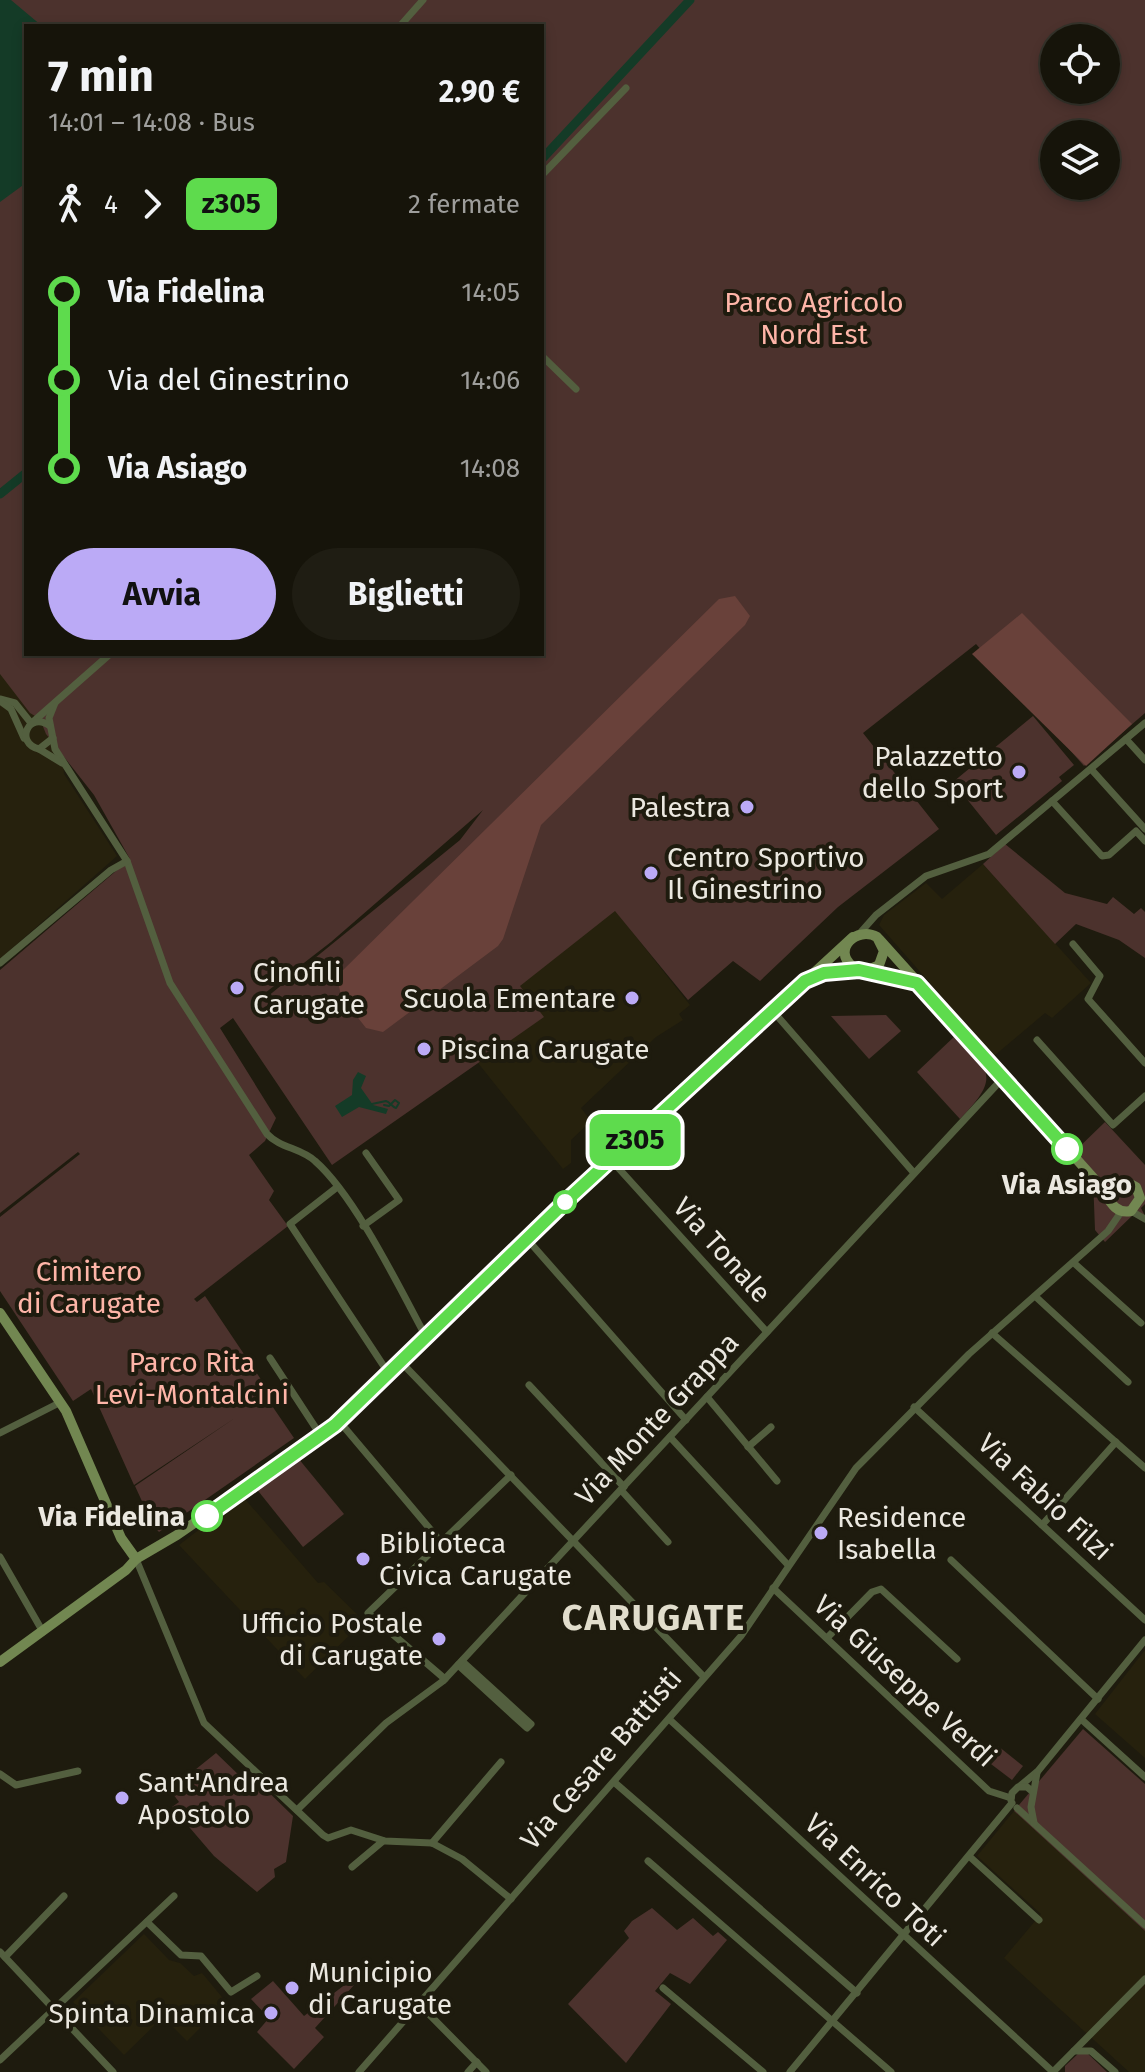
<!DOCTYPE html>
<html lang="it">
<head>
<meta charset="utf-8">
<style>
  body { margin:0; font-family:"Fira Sans",sans-serif; background:#1f1d13; color:#f1f3f6; height:100vh; display:flex; flex-direction:column; font-size:30px; white-space:nowrap }
  * { box-sizing:border-box; margin:0 }
  p { font-size:26px; color:#9e9e9c }
  .icon { flex:none; width:44px; height:44px; fill:none; stroke:currentColor; stroke-width:2; stroke-linecap:round; stroke-linejoin:round }
  .map { position:relative; flex:1; overflow:hidden }
  .details { position:absolute; left:24px; top:24px; width:520px; height:632px; display:flex; flex-direction:column; background:#16140a; border-radius:0px; box-shadow:0 4px 12px #0003,0 0 0 2px #35332b }
  .details>* { flex:none }
  .badge { padding:0 16px; border-radius:12px; font-size:28px; line-height:52px }
  .tools { position:absolute; left:1040px; top:24px; display:grid; gap:16px }
  .tools a { display:grid; place-items:center; width:80px; height:80px; border-radius:50%; background:#16140a; box-shadow:0 4px 12px #0003,0 0 0 2px #35332b; font-size:40px }
  .map>.badge { position:absolute; translate:-50% -50%; box-shadow:0 0 0 4px #fff }
  .legs { display:flex; align-items:center; gap:12px; height:88px; padding:0 24px; font-size:26px }
  .legs p { margin-inline-start:auto }
  .summary { display:flex; align-items:center; justify-content:space-between; height:136px; padding:0 24px }
  h1 { font-size:44px; font-weight:700; line-height:60px }
  .action { display:flex; gap:16px; margin-top:auto; padding:16px 24px }
  .action a { flex:1; height:92px; border-radius:48px; background:#bbaaf6; color:#111; font-size:32px; font-weight:700; line-height:92px; text-align:center }
  .action a+a { background:#1f1d13; color:#f1f3f6 }
  ul { padding:0 24px; list-style:none }
  li { display:flex; align-items:center; gap:28px; height:88px; font-size:30px }
  li i { display:grid; place-items:center; width:12px; height:100%; margin:0 10px; background:currentColor }
  li i::after { content:''; width:20px; height:20px; margin:-10px; border:6px solid; border-radius:50%; background:#16140a }
  li p { margin-inline-start:auto }
  li:first-child i { background:linear-gradient(#0000 50%,currentColor 0) }
  li:last-child i { background:linear-gradient(currentColor 50%,#0000 0) }
  .map>svg:first-child { display:block }
  .built { fill:#26210d }
  .green { fill:#4c322d; fill-rule:evenodd }
  .forest { fill:#69413a }
  .water { fill:#143b27 }
  .lines { fill:none; stroke-linecap:round; stroke-linejoin:round }
  .stream { stroke:#143b27; stroke-width:2 }
  .canal { stroke:#143b27; stroke-width:9 }
  .street { stroke:#535f3f; stroke-width:7 }
  .secondary { stroke:#728751; stroke-width:10 }
  .line-1-casing { stroke:#fff; stroke-width:18 }
  .line-1 { stroke:#5edb4d; stroke-width:12 }
  .poi-dot { fill:#bbaaf6; stroke:#1e1b0e; stroke-width:3 }
  .stop-1-dot { fill:#fff; stroke:#5edb4d; stroke-width:4 }
  .labels { text-anchor:middle; dominant-baseline:central; stroke-width:8; stroke-linejoin:round; paint-order:stroke }
  .park-label { font-size:28px; fill:#feb5a8; stroke:#1e1b0e }
  .poi-label { font-size:28px; fill:#ebe8e0; stroke:#1e1b0e; text-anchor:start }
  .stop-label { font-size:28px; font-weight:bold; fill:#ebe8e0; stroke:#1e1b0e }
  .street-label { font-size:28px; fill:#ebe8e0; stroke:#1e1b0e }
  .district-label { font-size:36px; font-weight:bold; letter-spacing:2px; fill:#e1ddcc; stroke:#1e1b0e }
</style>
</head>
<body>
<div class="map">
<svg width="1145" height="2072" viewBox="0 0 1145 2072">
  <rect width="100%" height="100%" fill="#1e1b0e"/>
  <g class="built">
    <path d="M0,627L57,694L64,774L117,856L0,959Z"/>
    <path d="M983,864L1091,983L1052,1018L1045,1013L994,1056L879,925L884,915L926,883L942,899Z"/>
    <path d="M615,910L690,1005L679,1014L683,1020L656,1037L581,1108L591,1121L571,1140V1163L563,1169L478,1063L543,1017L519,986Z"/>
    <path d="M239,1499H245L318,1583L324,1582L364,1621L305,1679L179,1545Z"/>
    <path d="M1145,1650V1758L1095,1714Z"/>
    <path d="M1014,1811L1145,1931V2072H1129L1004,1958L1041,1914L977,1856Z"/>
    <path d="M144,1934L169,1960L180,1963L194,1976L202,1973L226,2002L187,2041L163,2017L124,2055L73,2002Z"/>
  </g>
  <g class="green">
    <path d="M0,0H1145V713L1084,766L976,644L863,733L939,829L838,907L760,981L733,961L688,1000L615,911L520,986L544,1017L332,1165L235,1021L233,1018L220,1028L276,1118L265,1141L249,1155L274,1191L269,1200L288,1226L194,1299L197,1302L205,1296L270,1393L266,1397L294,1438L159,1532L142,1513L146,1510L135,1486L235,1418L134,1485L91,1389L73,1401L0,1291V1217L80,1154L78,1152L0,1213V970L130,859L94,795L46,734L40,719L30,713L0,674ZM26,26H542V654H26ZM1054,38H1106V90H1054ZM1054,134H1106V186H1054ZM483,810L460,840L267,997L265,993L331,942Z"/>
    <path d="M1033,716L1074,765L1059,777L1062,781L996,835L953,782Z"/>
    <path d="M1005,844L1065,893L1107,904L1113,897L1134,914L1141,908L1145,912V958L1119,940L1076,924L1055,944L983,864Z"/>
    <path d="M886,1015L901,1031L869,1059L831,1016Z"/>
    <path d="M957,1034C993,1073 998,1079 960,1119L917,1072Z"/>
    <path d="M1105,1122L1145,1165V1204L1141,1208L1145,1216L1135,1213L1105,1242L1095,1230L1093,1178L1072,1154Z"/>
    <path d="M298,1458L344,1514L303,1547L255,1487Z"/>
    <path d="M1083,1729L1145,1784V1931L1014,1811Z"/>
    <path d="M998,1746L1023,1766L1012,1780L987,1761Z"/>
    <path d="M216,1753L243,1779L249,1773L293,1816L286,1862L274,1869L275,1877L257,1892L214,1856L172,1807L179,1802L170,1790Z"/>
    <path d="M652,1908L677,1930L693,1918L713,1936L718,1932L727,1940L690,1984L670,1973L655,1991L671,2004L626,2063L568,2004L629,1938L624,1931L632,1921Z"/>
    <path d="M351,1980L355,1984L315,2028L324,2037L294,2069L257,2032L269,2018L251,1999L273,1981L304,2016Z"/>
    <path d="M1085,2051L1107,2072H1065V2066L1080,2052Z"/>
  </g>
  <g class="forest">
    <path d="M735,596L750,616L745,625L541,825L503,939L498,946L383,1032L366,1028L341,996L337,976L719,599Z"/>
    <path d="M1022,613L1132,724L1086,766L972,654Z"/>
  </g>
  <g class="water">
    <path d="M0,0H11L42,26H26V183L0,202Z"/>
    <path d="M358,1072L366,1076L361,1088L373,1105L388,1109L386,1114L359,1107L342,1117L335,1106L352,1095L353,1080Z"/>
  </g>
  <g class="lines">
    <path class="stream" d="M372,1104L386,1101C390,1102 392,1107 396,1108L399,1103L395,1100L389,1106L384,1105"/>
    <g class="canal">
      <path d="M542,159L690,0"/>
      <path d="M0,494L26,473"/>
    </g>
    <g class="street">
      <path d="M400,26L423,0"/>
      <path d="M542,175L626,88"/>
      <path d="M542,356L576,389"/>
      <path d="M0,699L15,703L31,723"/>
      <path d="M0,701L11,709L24,738"/>
      <path d="M55,703L49,718L55,749L127,861L170,983L267,1134C280,1148 301,1148 315,1161C355,1196 399,1287 425,1335"/>
      <path d="M34,721L110,654"/>
      <path d="M50,726C29,710 14,743 39,749L53,738"/>
      <path d="M1126,739L1145,760"/>
      <path d="M39,749L62,763"/>
      <path d="M1091,769L1145,829"/>
      <path d="M1052,801L1102,856L1109,855L1136,831L1145,841"/>
      <path d="M860,933L876,915L926,876L989,854L1145,723"/>
      <path d="M1073,944L1100,976L1088,999L1145,1063"/>
      <path d="M0,963L111,870L127,861"/>
      <path d="M772,1010L914,1173"/>
      <path d="M1037,1040L1113,1125L1145,1096"/>
      <path d="M612,1161L767,1332"/>
      <path d="M336,1188L290,1224L387,1371"/>
      <path d="M1131,1211L1145,1219"/>
      <path d="M363,1226L399,1200L366,1153"/>
      <path d="M527,1239L686,1420"/>
      <path d="M1074,1263L1141,1323"/>
      <path d="M1036,1297L1128,1382"/>
      <path d="M992,1333L1145,1468"/>
      <path d="M270,1358L321,1436"/>
      <path d="M399,1360L704,1677"/>
      <path d="M529,1385L624,1487"/>
      <path d="M707,1397L777,1481"/>
      <path d="M914,1407L1145,1620"/>
      <path d="M339,1421L441,1542"/>
      <path d="M0,1433L59,1403"/>
      <path d="M670,1437L788,1565"/>
      <path d="M748,1447L771,1427"/>
      <path d="M621,1490L668,1542"/>
      <path d="M1042,1525L1116,1442"/>
      <path d="M0,1557L43,1632"/>
      <path d="M136,1559L204,1723L323,1835L328,1838L351,1830L385,1841L432,1843L462,1859L511,1899"/>
      <path d="M951,1560L1098,1699"/>
      <path d="M773,1588L989,1791L1011,1798"/>
      <path d="M827,1638L872,1592L881,1589L957,1659"/>
      <path d="M458,1665L527,1728L531,1724L462,1661"/>
      <path d="M445,1679L368,1613L511,1475"/>
      <path d="M669,1719L1052,2071"/>
      <path d="M1081,1719L1145,1777"/>
      <path d="M0,1774L16,1785L78,1771"/>
      <path d="M614,1782L857,1993"/>
      <path d="M1020,1786L1038,1771L1145,1640"/>
      <path d="M1011,1800L1012,1793L1018,1787H1027L1033,1792"/>
      <path d="M1017,1808L1145,1925"/>
      <path d="M297,1810L386,1723L443,1681L1003,1078"/>
      <path d="M1034,1823L1031,1807L1037,1773"/>
      <path d="M432,1843L501,1762"/>
      <path d="M969,1856L1039,1920"/>
      <path d="M648,1861L891,2072"/>
      <path d="M352,1867L383,1841"/>
      <path d="M147,1922L181,1955L201,1956L231,1992L257,1976"/>
      <path d="M0,1952L113,2072"/>
      <path d="M5,1957L64,1896"/>
      <path d="M663,1988L763,2072"/>
      <path d="M419,2004L486,2072"/>
      <path d="M1074,2051H1091L1115,2072"/>
      <path d="M0,2060L174,1896"/>
      <path d="M359,2072L741,1636L856,1468L969,1354L1108,1231L1121,1212"/>
      <path d="M468,2072L477,2062"/>
      <path d="M790,2072L1012,1803"/>
      <path d="M1053,2072L1145,1979"/>
    </g>
    <g class="secondary">
      <path d="M879,939L1097,1182C1108,1195 1112,1215 1131,1211L1140,1198L1136,1187L1127,1182L1116,1185L1110,1197"/>
      <path d="M866,971L879,965L884,951L877,937C857,926 832,949 852,966C861,974 900,977 915,983"/>
      <path d="M814,976L857,970"/>
      <path d="M0,1313L66,1411L121,1538L136,1559"/>
      <path d="M0,1662L126,1570L136,1559L177,1535L335,1425L565,1202L853,937"/>
    </g>
  </g>
  <g class="lines">
    <defs>
      <path id="line-1" d="M207,1516L335,1425L565,1202L805,981L824,973L859,970L917,983L1067,1149"/>
    </defs>
    <use href="#line-1" class="line-1-casing"/>
    <use href="#line-1" class="line-1"/>
  </g>
  <g class="poi-dot">
    <circle cx="1019" cy="772" r="8"/>
    <circle cx="747" cy="807" r="8"/>
    <circle cx="651" cy="873" r="8"/>
    <circle cx="237" cy="988" r="8"/>
    <circle cx="632" cy="998" r="8"/>
    <circle cx="424" cy="1049" r="8"/>
    <circle cx="821" cy="1533" r="8"/>
    <circle cx="363" cy="1559" r="8"/>
    <circle cx="439" cy="1639" r="8"/>
    <circle cx="122" cy="1798" r="8"/>
    <circle cx="292" cy="1988" r="8"/>
    <circle cx="271" cy="2013" r="8"/>
  </g>
  <g class="stop-1-dot">
    <circle cx="1067" cy="1149" r="14"/>
    <circle cx="565" cy="1202" r="10"/>
    <circle cx="207" cy="1516" r="14"/>
  </g>
  <g class="labels">
    <g class="park-label">
      <text x="814" y="302">Parco Agricolo<tspan x="814" dy="32">Nord Est</tspan></text>
      <text x="89" y="1271">Cimitero<tspan x="89" dy="32">di Carugate</tspan></text>
      <text x="192" y="1362">Parco Rita<tspan x="192" dy="32">Levi-Montalcini</tspan></text>
    </g>
    <g class="poi-label">
      <text x="1003" y="756" text-anchor="end">Palazzetto<tspan x="1003" dy="32">dello Sport</tspan></text>
      <text x="731" y="807" text-anchor="end">Palestra</text>
      <text x="667" y="857">Centro Sportivo<tspan x="667" dy="32">Il Ginestrino</tspan></text>
      <text x="253" y="972">Cinofili<tspan x="253" dy="32">Carugate</tspan></text>
      <text x="616" y="998" text-anchor="end">Scuola Ementare</text>
      <text x="440" y="1049">Piscina Carugate</text>
      <text x="837" y="1517">Residence<tspan x="837" dy="32">Isabella</tspan></text>
      <text x="379" y="1543">Biblioteca<tspan x="379" dy="32">Civica Carugate</tspan></text>
      <text x="423" y="1623" text-anchor="end">Ufficio Postale<tspan x="423" dy="32">di Carugate</tspan></text>
      <text x="138" y="1782">Sant'Andrea<tspan x="138" dy="32">Apostolo</tspan></text>
      <text x="308" y="1972">Municipio<tspan x="308" dy="32">di Carugate</tspan></text>
      <text x="255" y="2013" text-anchor="end">Spinta Dinamica</text>
    </g>
    <g class="stop-label">
      <text x="1067" y="1184">Via Asiago</text>
      <text x="185" y="1516" text-anchor="end">Via Fidelina</text>
    </g>
    <g class="street-label">
      <text transform="translate(722 1250) rotate(48)">Via Tonale</text>
      <text transform="translate(657 1419) rotate(-47)">Via Monte Grappa</text>
      <text transform="translate(1045 1497) rotate(43)">Via Fabio Filzi</text>
      <text transform="translate(905 1681) rotate(43)">Via Giuseppe Verdi</text>
      <text transform="translate(601 1759) rotate(-49)">Via Cesare Battisti</text>
      <text transform="translate(875 1880) rotate(43)">Via Enrico Toti</text>
    </g>
    <g class="district-label">
      <text x="654" y="1618">CARUGATE</text>
    </g>
  </g>
</svg>
<div class="tools">
<a><svg class="icon" aria-label="locate" viewBox="0 0 24 24"><circle cx="12" cy="12" r="6"/><path d="M12 2v4M12 18v4M2 12h4M18 12h4"/></svg></a>
<a><svg class="icon" aria-label="layers" viewBox="0 0 24 24"><path d="M12 4l9 5-9 5-9-5zM3 14l9 5 9-5"/></svg></a>
</div>
<b class="badge" style="left:635px;top:1140px;background:#5edb4d;color:#111">z305</b>
<section class="details">
<div class="summary"><div><h1>7 min</h1><p>14:01 – 14:08 · Bus</p></div><b>2.90 €</b></div>
<div class="legs"><svg class="icon" aria-label="walk" viewBox="0 0 24 24"><circle cx="13" cy="4" r="2"/><path d="M13 8l-2 6 4 7M11 14l-3 7M7 12l3-4h3l4 4"/></svg>4<svg class="icon" aria-label="forward" viewBox="0 0 24 24"><path d="M9 5l7 7-7 7"/></svg><b class="badge" style="background:#5edb4d;color:#111">z305</b><p>2 fermate</p></div>
<ul>
<li><i style="color:#5edb4d"></i><b>Via Fidelina</b><p>14:05</p></li>
<li><i style="color:#5edb4d"></i><span>Via del Ginestrino</span><p>14:06</p></li>
<li><i style="color:#5edb4d"></i><b>Via Asiago</b><p>14:08</p></li>
</ul>
<div class="action"><a>Avvia</a><a>Biglietti</a></div>
</section>
</div>
</body>
</html>
